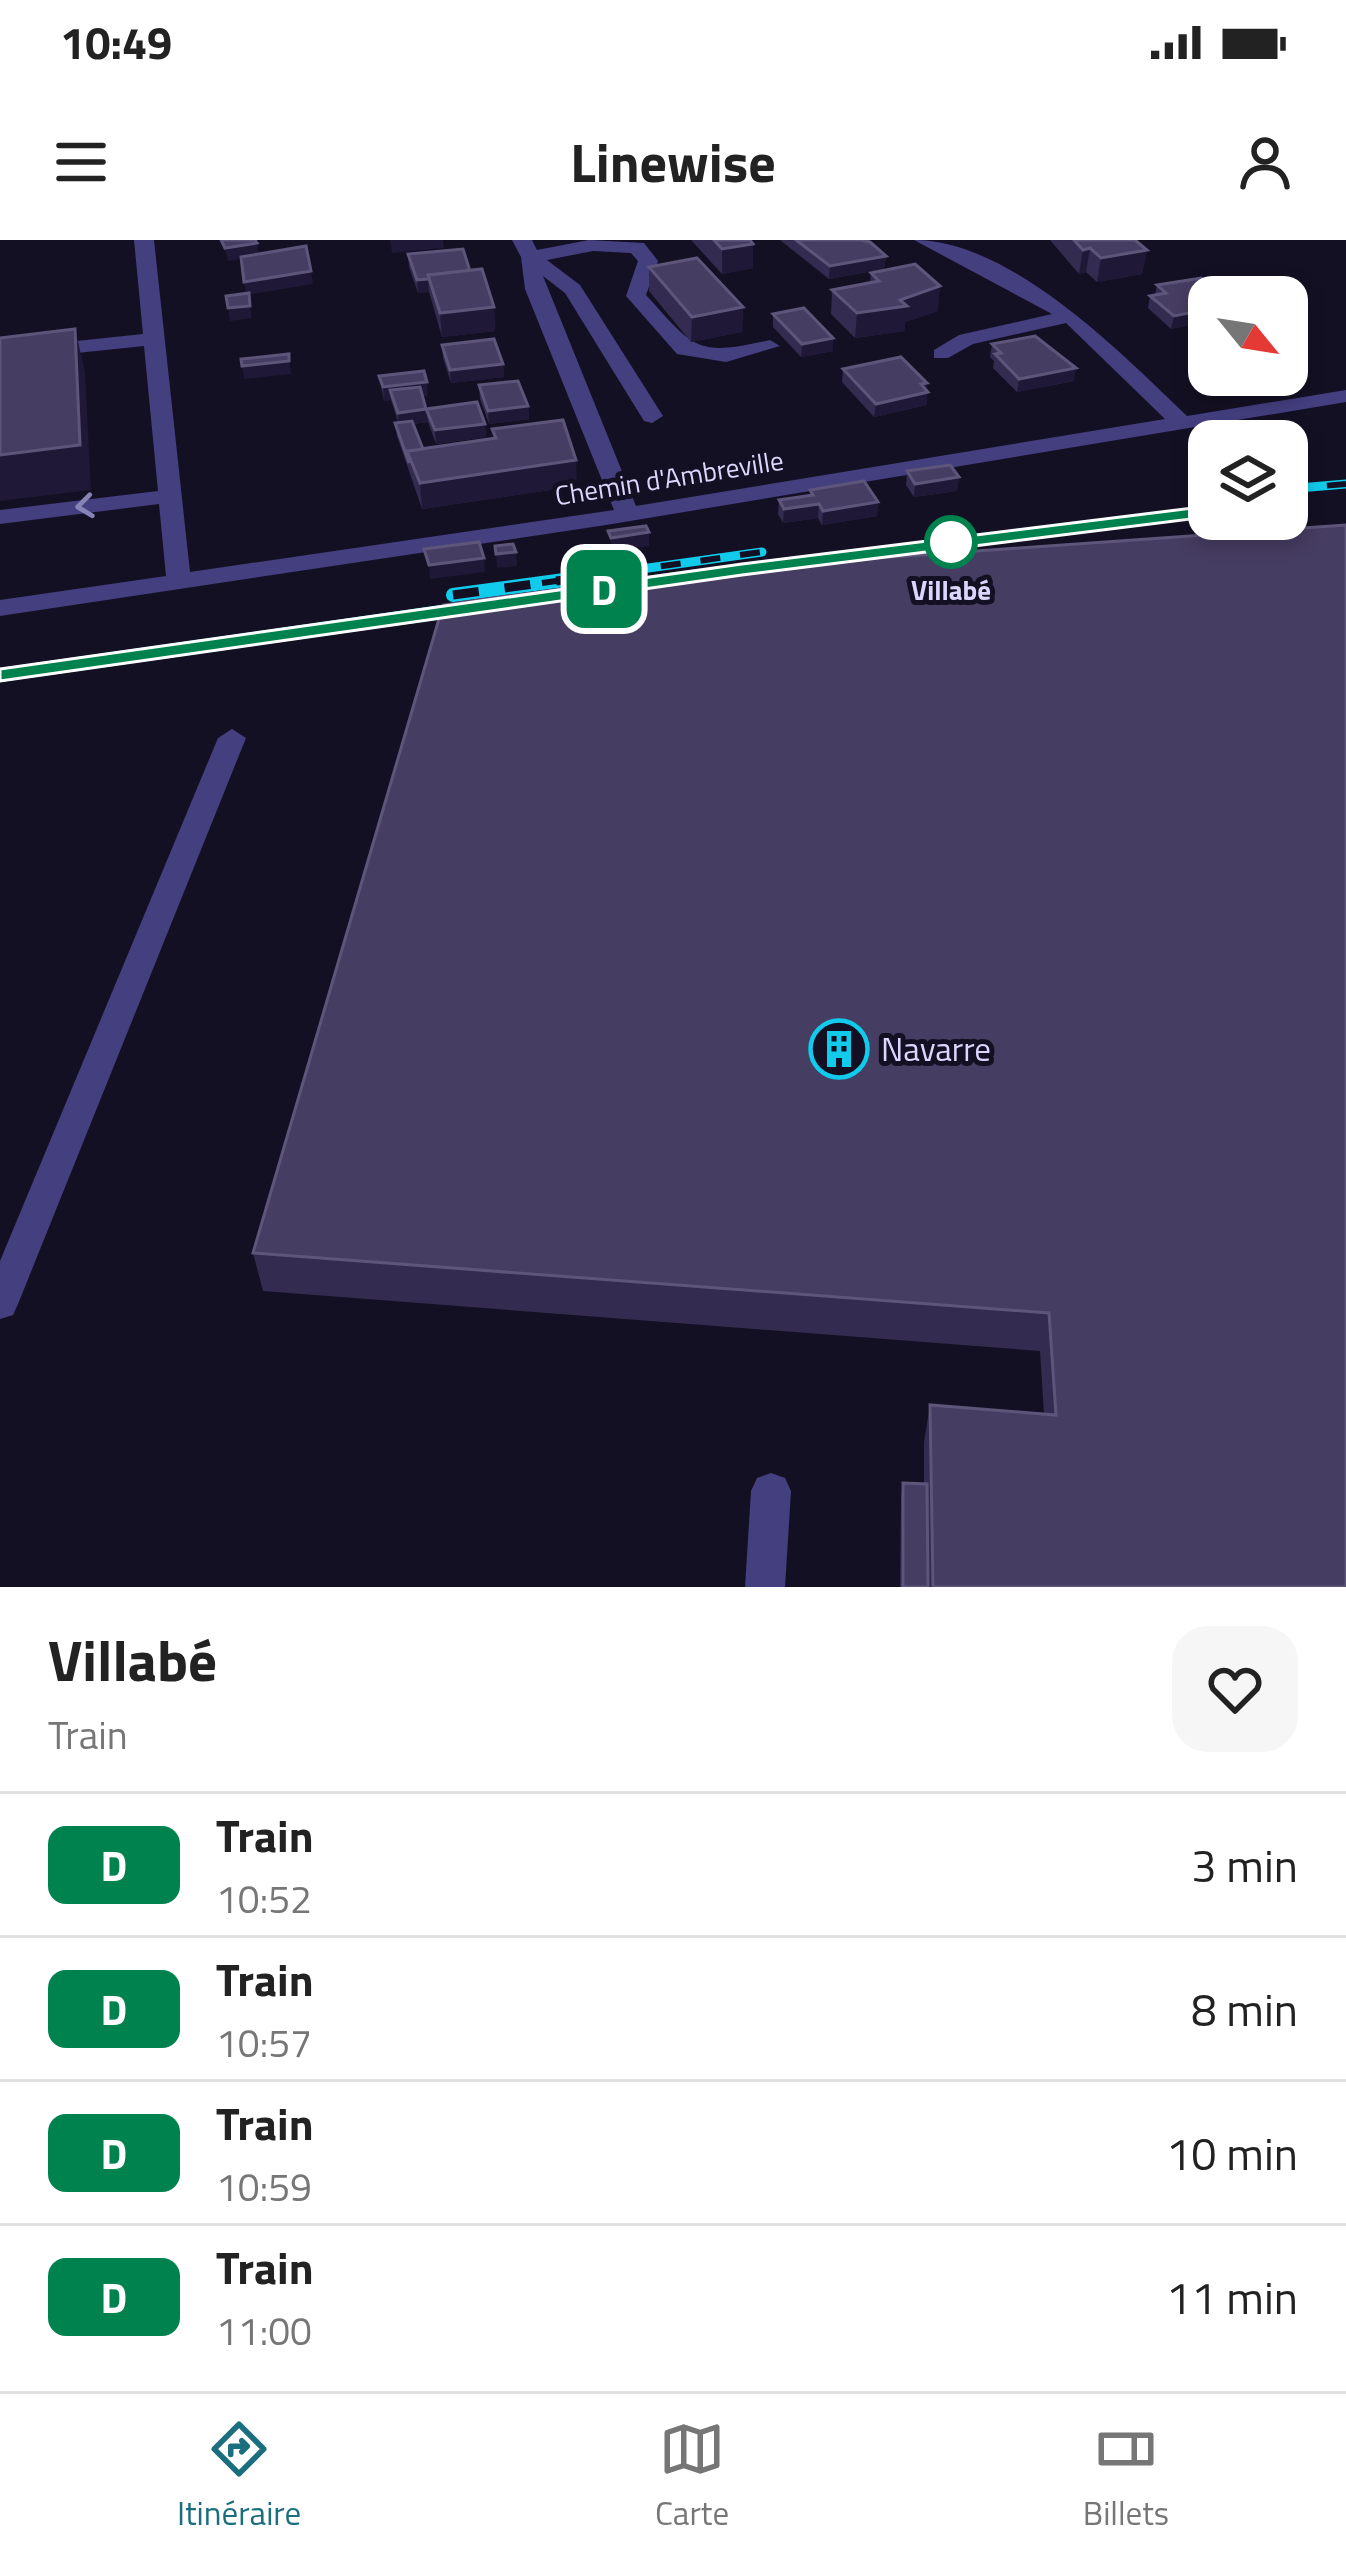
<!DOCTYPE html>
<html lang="fr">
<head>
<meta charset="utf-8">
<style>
  body { margin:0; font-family:"Titillium Web",sans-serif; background:#f6f6f6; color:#222; height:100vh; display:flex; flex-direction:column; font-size:45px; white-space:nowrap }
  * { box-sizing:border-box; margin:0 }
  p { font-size:39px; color:#767676 }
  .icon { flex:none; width:66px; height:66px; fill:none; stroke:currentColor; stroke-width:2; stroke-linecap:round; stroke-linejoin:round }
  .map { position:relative; height:1347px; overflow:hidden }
  .side { display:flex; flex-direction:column; background:#fff; flex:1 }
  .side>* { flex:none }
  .badge { padding:0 24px; border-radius:18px; font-size:42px; line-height:78px }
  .needle { width:78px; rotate:120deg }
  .fabs { position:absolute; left:1188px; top:36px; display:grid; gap:24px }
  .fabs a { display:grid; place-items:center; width:120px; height:120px; border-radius:24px; background:#fff; box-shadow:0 6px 18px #0003; font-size:60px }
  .map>.badge { position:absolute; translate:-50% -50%; box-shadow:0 0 0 6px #fff }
  .round { display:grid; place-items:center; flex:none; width:126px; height:126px; border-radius:36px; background:#f6f6f6 }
  .head { display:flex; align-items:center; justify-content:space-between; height:204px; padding:0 48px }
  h1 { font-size:57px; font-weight:700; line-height:90px }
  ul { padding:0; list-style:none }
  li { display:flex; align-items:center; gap:36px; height:144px; padding:0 48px; border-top:3px solid #e0e0e0 }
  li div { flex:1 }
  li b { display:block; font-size:45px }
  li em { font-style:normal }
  li .badge { min-width:132px; font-weight:700; text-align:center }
  .status { display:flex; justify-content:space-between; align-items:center; height:84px; padding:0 60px; background:#fff; direction:ltr }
  .status svg { height:33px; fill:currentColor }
  header { display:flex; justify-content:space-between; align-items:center; height:156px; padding:0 48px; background:#fff; font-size:54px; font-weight:700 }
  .tabs { display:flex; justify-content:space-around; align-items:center; height:168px; border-top:3px solid #e0e0e0; background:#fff; font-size:33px; color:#767676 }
  .tabs a { display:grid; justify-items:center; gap:6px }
  .tabs .active { color:#1a6e7d }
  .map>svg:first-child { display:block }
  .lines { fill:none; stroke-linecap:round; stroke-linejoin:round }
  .minor { fill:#443f7f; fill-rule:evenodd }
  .rail-far1-casing { stroke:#11cbec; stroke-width:9 }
  .rail-casing { stroke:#11cbec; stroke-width:14 }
  .rail-far1 { stroke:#141023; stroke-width:6; stroke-dasharray:20; stroke-linecap:butt }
  .rail { stroke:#141023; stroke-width:9; stroke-dasharray:26; stroke-linecap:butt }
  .wall { fill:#342b50 }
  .shaded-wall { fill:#1f1836 }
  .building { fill:#463d62; stroke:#5d557a; stroke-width:3 }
  .oneway { stroke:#8883b7 }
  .line { fill:#00824e; stroke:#fff; stroke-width:3 }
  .stop-dot { fill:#fff; stroke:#00824e; stroke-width:6 }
  .labels { text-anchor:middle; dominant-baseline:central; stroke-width:10; stroke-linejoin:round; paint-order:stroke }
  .far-street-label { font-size:27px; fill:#dcd6fc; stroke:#141023 }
  .far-stop-label { font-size:27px; font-weight:bold; fill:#dcd6fc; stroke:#141023 }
  .poi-label { font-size:33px; fill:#dcd6fc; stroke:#141023; text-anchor:start }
</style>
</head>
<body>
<div class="status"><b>10:49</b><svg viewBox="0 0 49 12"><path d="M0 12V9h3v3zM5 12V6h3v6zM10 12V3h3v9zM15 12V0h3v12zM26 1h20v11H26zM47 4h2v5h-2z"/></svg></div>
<header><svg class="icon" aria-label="menu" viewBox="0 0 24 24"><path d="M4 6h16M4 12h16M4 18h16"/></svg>Linewise<svg class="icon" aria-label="person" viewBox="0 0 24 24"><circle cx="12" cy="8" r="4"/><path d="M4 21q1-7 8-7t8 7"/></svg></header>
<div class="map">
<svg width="1346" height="1347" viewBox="0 0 1346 1347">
  <rect width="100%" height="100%" fill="#141023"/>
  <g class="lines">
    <g class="minor">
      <path d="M134,0H154L190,332L614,270L525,49L521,17L512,0H532L537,10L589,0L644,3L658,21L646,55C695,109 696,117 770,100L780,106L726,122L677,114L626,56L638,21L631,13L593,11L547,20L580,45L663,176L652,183L644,181L565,53L543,36L636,266L1165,179L1066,83L973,104L948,118H934V110L959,95L1052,74L914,0C1011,0 1121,113 1187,176L1346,150V162L606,285L0,376V360L166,336L159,264L0,284V270L158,251L144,106L0,121V109L143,94Z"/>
      <path d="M232,489L246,498L18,1064L13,1075L0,1079V1021L218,498Z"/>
      <path d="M771,1233L785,1238L791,1251L785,1347H745L751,1251L757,1238Z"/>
    </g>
    <defs>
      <g id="rail-far1">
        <path d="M1287,249L1346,244"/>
        <path d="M745,329L1209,272"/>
        <path d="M542,343L762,312"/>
      </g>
      <g id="rail">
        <path d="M453,355L564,340"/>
        <path d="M0,435L477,367"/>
      </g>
    </defs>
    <use href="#rail-far1" class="rail-far1-casing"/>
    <use href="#rail" class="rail-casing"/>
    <use href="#rail-far1" class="rail-far1"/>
    <use href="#rail" class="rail"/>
  </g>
  <g class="wall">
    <path d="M691,0H750L753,28L722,34Z"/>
    <path d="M780,0H861L886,16L884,29L829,39Z"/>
    <path d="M1050,0H1135L1147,10L1142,34L1097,42L1086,32L1079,34Z"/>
    <path d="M408,14L470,31L494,67L495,91L442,97L429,52L418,53L409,27Z"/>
    <path d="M649,27L743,67L742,92L691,102L649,51Z"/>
    <path d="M871,33L938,71L905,82V91L855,98L831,74L832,50L870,43Z"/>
    <path d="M1157,45L1209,57V81L1171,89L1148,68L1150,56L1155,55Z"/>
    <path d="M773,74L833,111L801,117L773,87Z"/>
    <path d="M992,104L1074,141L1017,152L993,128L994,121L990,117Z"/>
    <path d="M442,105L503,124L504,137L451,143L443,118Z"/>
    <path d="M843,129L926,150L927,165L874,177L842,142Z"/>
    <path d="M379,136L428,155L422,156L426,169L485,184L486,197L436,204L428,182L413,184L423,209L493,199L492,189L577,246L422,269L397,196L395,183L398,182L391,160L384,161Z"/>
    <path d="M479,145L528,166L529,179L489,184L480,159Z"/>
    <path d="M907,231L959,237L957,251L914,257L906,245Z"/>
    <path d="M810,250L878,262L877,276L822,285L818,278L783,283L778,274L779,260L810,255Z"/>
    <path d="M443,365L1346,1347H900L901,1257L903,1243L924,1244V1202L930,1165L1044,1174L1040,1111L263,1051L253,1013Z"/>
  </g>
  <g class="shaded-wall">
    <path d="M390,0H443L444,8L392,13Z"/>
    <path d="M257,3L259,16L228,21L225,8Z"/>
    <path d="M753,4V28L722,34V9Z"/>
    <path d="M1090,8L1086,32L1079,34L1083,10Z"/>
    <path d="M1147,10L1142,34L1097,42L1101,18Z"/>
    <path d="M886,16L884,29L829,39L830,26Z"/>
    <path d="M311,31L313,44L246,55L244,42Z"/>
    <path d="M428,39L429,52L418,53L417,40Z"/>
    <path d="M940,46L938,71L905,82V91L855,98L857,73Z"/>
    <path d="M250,66L252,78L230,81L228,68Z"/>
    <path d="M494,67L495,91L442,97L440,73Z"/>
    <path d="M743,67L742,92L691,102L692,77Z"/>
    <path d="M1209,69V81L1171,89L1174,76Z"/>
    <path d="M75,89L85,132L91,250L0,261V215Z"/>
    <path d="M833,98V111L801,117L802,104Z"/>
    <path d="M289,121L291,134L244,139L242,126Z"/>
    <path d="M503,124L504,137L451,143L450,130Z"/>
    <path d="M1076,128L1074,141L1017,152L1019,139Z"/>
    <path d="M427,142L428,155L393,160L390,150L391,160L384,161L383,147Z"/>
    <path d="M927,143V165L874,177L876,164Z"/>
    <path d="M528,166L529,179L489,184L488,171Z"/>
    <path d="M426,169L428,182L399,186L398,173Z"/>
    <path d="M485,184L486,197L436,204L435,190Z"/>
    <path d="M576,220L577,246L422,269L420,243Z"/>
    <path d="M959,237L957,251L914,257L915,244Z"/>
    <path d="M878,262L877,276L822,285L823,271Z"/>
    <path d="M819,264L818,278L783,283L784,269Z"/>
    <path d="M649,292V306L611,311V298Z"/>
    <path d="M516,312L517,326L497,328L496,314Z"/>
    <path d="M484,318L485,332L430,339L429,325Z"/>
  </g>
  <g class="building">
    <path d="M221,0H255L257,3L225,8Z"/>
    <path d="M714,0H750L753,4L722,9Z"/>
    <path d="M796,0H861L870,2L886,16L830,26Z"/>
    <path d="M1074,0H1135L1147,10L1101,18L1090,8L1083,10Z"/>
    <path d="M306,6L311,31L244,42L241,17Z"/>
    <path d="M463,9L470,31L428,35L429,39L417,40L408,14Z"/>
    <path d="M697,18L743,67L692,77L649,27Z"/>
    <path d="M915,24L940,46L900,60L907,66L857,73L832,50L879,41L871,33Z"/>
    <path d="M482,29L494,67L440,73L428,35Z"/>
    <path d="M1201,38L1226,57H1209V69L1174,76L1150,56L1166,53L1157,45Z"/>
    <path d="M249,53L250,66L228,68L226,56Z"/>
    <path d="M804,68L833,98L802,104L773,74Z"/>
    <path d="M75,89L80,205L0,215V98Z"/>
    <path d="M1035,96L1076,128L1019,139L995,114L1001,113L992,104Z"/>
    <path d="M494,99L503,124L450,130L442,105Z"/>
    <path d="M289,114V121L242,126L241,119Z"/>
    <path d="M901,117L927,143L921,144L928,152L876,164L843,129Z"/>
    <path d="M424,131L427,142L383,147L379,136Z"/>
    <path d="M518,141L528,166L488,171L479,145Z"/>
    <path d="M420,147L426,169L477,162L485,184L435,190L426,169L398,173L390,150Z"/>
    <path d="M563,180L576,220L420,243L407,211L496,198L492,189Z"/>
    <path d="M412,181L423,209L407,211L409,223L395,183Z"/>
    <path d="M950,225L959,237L915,244L907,231Z"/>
    <path d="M864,241L878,262L823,271L819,264L784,269L779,260L813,255L810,250Z"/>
    <path d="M1346,285V1347H933L930,1165L1056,1175L1049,1073L253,1013L443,365L693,331Z"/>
    <path d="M646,286L649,292L611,298L608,291Z"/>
    <path d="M479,302L484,318L429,325L424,309Z"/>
    <path d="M513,304L516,312L496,314L495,306Z"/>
    <path d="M903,1243L927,1244L928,1347H903Z"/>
  </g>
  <defs><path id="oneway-chevron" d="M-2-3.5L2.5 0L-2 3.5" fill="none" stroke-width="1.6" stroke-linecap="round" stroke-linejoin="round" transform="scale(3)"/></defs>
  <use class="oneway" href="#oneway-chevron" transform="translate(85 266) rotate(173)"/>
  <path class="line" d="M1209,266L1215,268V276L742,335L0,441V429L742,324Z"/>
  <defs>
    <symbol id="building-ring" viewBox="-11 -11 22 22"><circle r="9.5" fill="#141023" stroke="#11cbec" stroke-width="1.5"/><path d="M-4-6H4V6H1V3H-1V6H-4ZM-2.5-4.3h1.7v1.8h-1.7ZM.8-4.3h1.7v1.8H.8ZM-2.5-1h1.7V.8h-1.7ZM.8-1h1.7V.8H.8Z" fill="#11cbec"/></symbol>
  </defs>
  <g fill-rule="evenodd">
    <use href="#building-ring" x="806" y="776" width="66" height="66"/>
  </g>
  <circle class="stop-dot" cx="951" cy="302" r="24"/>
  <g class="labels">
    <g class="far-street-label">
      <text transform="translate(669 237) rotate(-9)">Chemin d'Ambreville</text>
    </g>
    <g class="far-stop-label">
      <text x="951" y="349">Villabé</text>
    </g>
    <g class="poi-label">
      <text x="881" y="809">Navarre</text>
    </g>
  </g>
</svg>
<div class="fabs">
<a><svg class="needle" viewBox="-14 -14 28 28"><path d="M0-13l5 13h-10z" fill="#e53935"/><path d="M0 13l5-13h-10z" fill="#767676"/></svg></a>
<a><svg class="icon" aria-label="layers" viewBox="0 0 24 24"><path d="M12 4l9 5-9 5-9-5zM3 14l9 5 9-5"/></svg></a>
</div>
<b class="badge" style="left:604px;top:349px;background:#00824e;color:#fff">D</b>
</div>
<section class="side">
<div class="head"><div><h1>Villabé</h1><p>Train</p></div><a class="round"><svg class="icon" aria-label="heart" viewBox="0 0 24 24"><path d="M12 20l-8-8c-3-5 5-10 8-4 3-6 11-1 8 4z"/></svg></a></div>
<ul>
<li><span class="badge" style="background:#00824e;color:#fff">D</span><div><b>Train</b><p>10:52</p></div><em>3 min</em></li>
<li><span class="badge" style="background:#00824e;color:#fff">D</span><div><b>Train</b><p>10:57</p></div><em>8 min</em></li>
<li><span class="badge" style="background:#00824e;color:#fff">D</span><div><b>Train</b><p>10:59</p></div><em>10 min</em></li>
<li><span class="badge" style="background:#00824e;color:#fff">D</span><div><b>Train</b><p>11:00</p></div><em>11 min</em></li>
</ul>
</section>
<nav class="tabs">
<a class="active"><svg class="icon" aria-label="directions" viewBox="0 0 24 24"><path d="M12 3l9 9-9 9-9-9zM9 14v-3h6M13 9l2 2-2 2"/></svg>Itinéraire</a>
<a><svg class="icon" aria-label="map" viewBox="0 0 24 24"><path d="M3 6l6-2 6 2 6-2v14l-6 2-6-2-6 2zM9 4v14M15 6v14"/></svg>Carte</a>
<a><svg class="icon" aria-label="tickets" viewBox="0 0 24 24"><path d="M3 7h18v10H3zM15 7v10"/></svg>Billets</a>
</nav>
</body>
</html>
